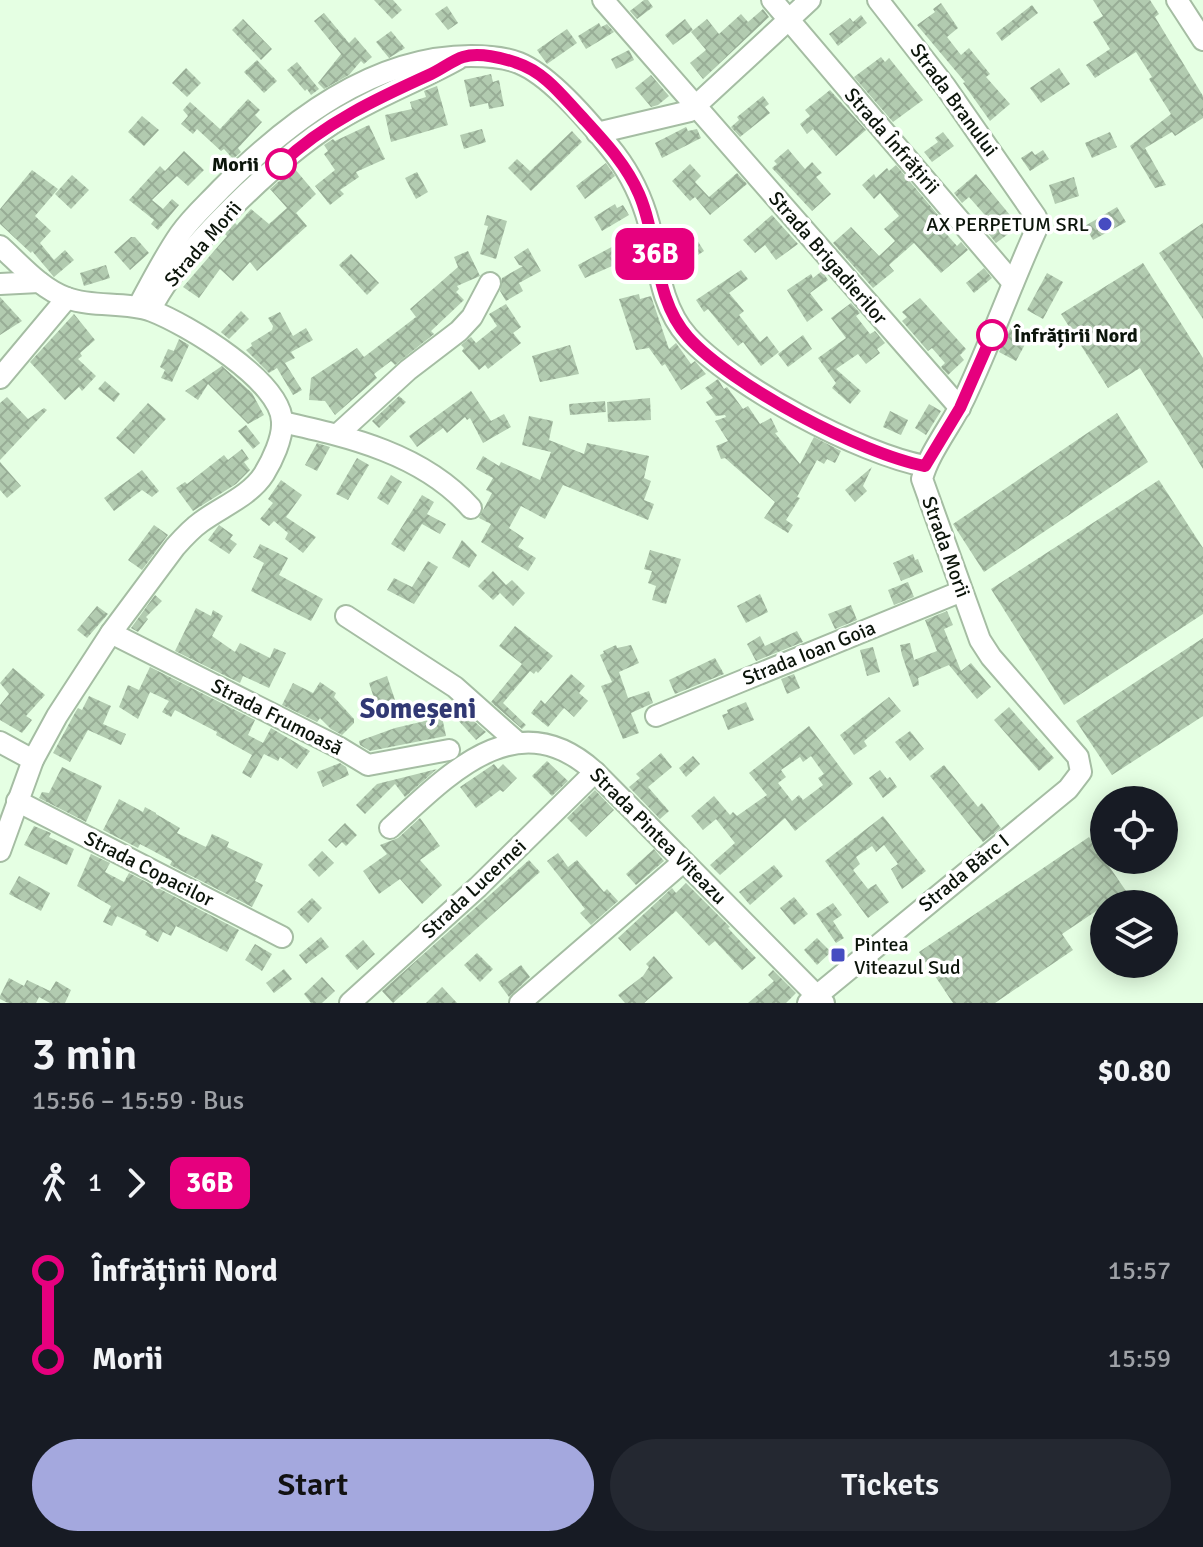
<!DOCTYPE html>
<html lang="en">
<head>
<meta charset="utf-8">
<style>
  body { margin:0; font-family:Signika,sans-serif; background:#242831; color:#f1f3f6; height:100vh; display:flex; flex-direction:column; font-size:30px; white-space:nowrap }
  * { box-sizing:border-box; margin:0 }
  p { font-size:26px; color:#9ea1a6 }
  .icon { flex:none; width:44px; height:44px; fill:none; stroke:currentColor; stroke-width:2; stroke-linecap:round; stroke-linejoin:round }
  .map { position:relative; height:1003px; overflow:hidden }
  .side { display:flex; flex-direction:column; background:#171b24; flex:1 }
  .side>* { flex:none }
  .badge { padding:0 16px; border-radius:12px; font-size:28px; line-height:52px }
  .tools { position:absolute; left:1090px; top:786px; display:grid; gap:16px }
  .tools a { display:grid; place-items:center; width:88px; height:88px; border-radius:50%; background:#171b24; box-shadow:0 4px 20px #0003; font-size:40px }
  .map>.badge { position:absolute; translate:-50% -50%; box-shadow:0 0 0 4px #fff }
  .legs { display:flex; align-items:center; gap:12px; height:88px; padding:0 32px; font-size:26px }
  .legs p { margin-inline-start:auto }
  .headline { display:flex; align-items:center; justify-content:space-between; height:136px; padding:0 32px }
  h1 { font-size:44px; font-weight:600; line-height:60px }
  .cta { display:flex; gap:16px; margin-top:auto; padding:16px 32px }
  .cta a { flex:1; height:92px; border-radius:48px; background:#a4a8de; color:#111; font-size:32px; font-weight:600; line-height:92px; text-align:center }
  .cta a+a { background:#242831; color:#f1f3f6 }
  ul { padding:0 32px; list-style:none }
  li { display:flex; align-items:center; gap:28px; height:88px; font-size:30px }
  li i { display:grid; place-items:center; width:12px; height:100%; margin:0 10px; background:currentColor }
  li i::after { content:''; width:20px; height:20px; margin:-10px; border:6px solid; border-radius:50%; background:#171b24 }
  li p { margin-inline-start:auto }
  li:first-child i { background:linear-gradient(#0000 50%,currentColor 0) }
  li:last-child i { background:linear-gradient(currentColor 50%,#0000 0) }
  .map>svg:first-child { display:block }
  .building { fill:url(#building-cross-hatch); fill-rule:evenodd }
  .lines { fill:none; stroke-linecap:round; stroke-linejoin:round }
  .minor-casing { stroke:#a5bda3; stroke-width:24 }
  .minor { stroke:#fff; stroke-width:20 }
  .line-1-casing { stroke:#fff; stroke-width:18 }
  .line-1 { stroke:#e6007e; stroke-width:12 }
  .stop-1-dot { fill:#fff; stroke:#e6007e; stroke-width:4 }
  .poi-dot { fill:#464cc1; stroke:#fff; stroke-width:3 }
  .labels { text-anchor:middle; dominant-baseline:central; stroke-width:7; stroke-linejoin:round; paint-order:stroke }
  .street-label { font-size:20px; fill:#0c150b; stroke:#fff }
  .stop-label { font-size:20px; font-weight:bold; fill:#0c150b; stroke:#fff; text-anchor:end }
  .poi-label { font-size:20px; fill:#0c150b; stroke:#fff; text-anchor:end }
  .district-label { font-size:28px; font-weight:bold; fill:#313873; stroke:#fff }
</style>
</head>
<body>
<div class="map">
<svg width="1203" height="1003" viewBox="0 0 1203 1003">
  <defs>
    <pattern id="building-cross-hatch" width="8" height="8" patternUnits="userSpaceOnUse" patternTransform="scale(2)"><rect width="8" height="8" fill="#b2cbb0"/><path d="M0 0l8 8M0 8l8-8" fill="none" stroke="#98ad96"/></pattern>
  </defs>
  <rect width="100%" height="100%" fill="#e5ffe3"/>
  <g class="building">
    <path d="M374,0H393L402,10L392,19Z"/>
    <path d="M644,0H648L653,7L637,19L630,11Z"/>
    <path d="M1093,0H1150L1159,14L1155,17L1203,96V118L1175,136L1172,132L1145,148L1166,185L1155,188L1130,146L1171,114L1149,79L1152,77L1136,52L1095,78L1086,65L1110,49L1093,22L1103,16Z"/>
    <path d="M941,3L958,28L947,37L961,55L969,48L990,74L986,77L1010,104L990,121L963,83L965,82L917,25L935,12L933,9Z"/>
    <path d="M1032,5L1038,13L1002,41L996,33Z"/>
    <path d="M447,6L458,23L448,30L435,14Z"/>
    <path d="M763,9L769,17L703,79L690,63L706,50L691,32L707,19L719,34L741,14L748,22Z"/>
    <path d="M324,13L349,43L355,37L372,57L364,64L361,61L349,75L324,89L318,83L341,54L314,21Z"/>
    <path d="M861,15L867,23L838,46L829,34L850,18L853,22Z"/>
    <path d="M243,19L272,49L261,60L232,30Z"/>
    <path d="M685,19L693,30L673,45L665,35Z"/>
    <path d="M599,23L601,27L607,24L614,32L586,49L578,36Z"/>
    <path d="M567,29L577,43L547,64L537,50Z"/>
    <path d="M391,31L405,48L389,58L376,42Z"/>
    <path d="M629,50L634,60L616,69L611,59Z"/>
    <path d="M881,57L885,62L889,58L923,100L893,122L854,77Z"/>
    <path d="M257,60L277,81L264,93L244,72Z"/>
    <path d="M297,62L319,89L311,95L307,89L305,91L287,70Z"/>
    <path d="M186,68L201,83L187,97L172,83Z"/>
    <path d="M1059,68L1070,84L1041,103L1030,88Z"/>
    <path d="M491,74L493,82L499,80L504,106L489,109L488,103L470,107L464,80Z"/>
    <path d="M651,75L669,96L658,105L651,107L635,88Z"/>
    <path d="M437,86L448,125L391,142L385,115L412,109L410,102L426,97L424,91Z"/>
    <path d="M830,90L866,130L836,156L813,129L807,134L800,124L810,116L805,110Z"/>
    <path d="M763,96L769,104L765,107L770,113L740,137L731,127L739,120L737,117Z"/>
    <path d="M248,99L260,110L255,115L262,122L238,148L241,152L233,159L224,149L221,151L197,129L193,134L181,124L188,116L183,110L190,102L220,129Z"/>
    <path d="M142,116L159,130L144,146L128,132Z"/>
    <path d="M369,125L385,159L356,172L359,177L340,190L344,194L330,205L315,186L335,170L324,154L328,151L324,145L333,139L335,141Z"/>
    <path d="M686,127L688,131L697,129L701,138L662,158L655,143Z"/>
    <path d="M482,129L486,142L464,149L460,135Z"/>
    <path d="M572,131L582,142L531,191L508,168L517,159L530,171Z"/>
    <path d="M943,132L954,146L932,162L924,152L938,142L935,138Z"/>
    <path d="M1110,132L1117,147L1092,158L1085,143Z"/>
    <path d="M788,149L805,169L812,162L822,173L816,177L831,194L812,211L772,168L777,164L774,161Z"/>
    <path d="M1043,150L1049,159L1030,171L1021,158L1032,151L1035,155Z"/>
    <path d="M184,151L204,170L188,186L177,176L152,200L163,209L172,199L179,205L158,230L151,224L154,220L129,200L160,166L165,171Z"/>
    <path d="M606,163L615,176L585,199L576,186Z"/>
    <path d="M690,164L701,176L695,182L709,197L737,173L747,184L710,215L695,197L690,201L672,181Z"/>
    <path d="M896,165L938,215L933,219L957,246L961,242L968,250L941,273L914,243L889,265L894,271L873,288L833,243L851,227L879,256L895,241L884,229L899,216L880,193L874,199L862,185L874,174L876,178L887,168L889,171Z"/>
    <path d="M294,168L316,194L296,213L307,226L257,271L250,262L233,281L220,269L199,298L183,287L227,236L225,234L235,223L237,225L251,209L269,224L287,208L270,189Z"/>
    <path d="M32,170L58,189L35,216L51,231L40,243L54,260L65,250L74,260L54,277L32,251L31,253L0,224V209Z"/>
    <path d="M417,172L428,192L416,199L405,178Z"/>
    <path d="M976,174L1019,226L996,243L984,228L991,222L969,197L962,203L954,193Z"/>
    <path d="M72,175L89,190L71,209L55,194Z"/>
    <path d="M1074,177L1079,196L1055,204L1049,185Z"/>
    <path d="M615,204L617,208L623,205L629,215L602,231L594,217Z"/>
    <path d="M1117,207L1126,222L1093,240L1085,226Z"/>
    <path d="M487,215L507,221L496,259L480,254L488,226L484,225Z"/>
    <path d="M772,215L798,244L776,260L765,245L755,253L743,240Z"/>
    <path d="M1203,223V319L1159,253Z"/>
    <path d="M131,237H135L149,253L130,270L114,252Z"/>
    <path d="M697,240L704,251L683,265L676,254Z"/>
    <path d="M621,242L628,259L585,278L578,265Z"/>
    <path d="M528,248L541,271L519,283L523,291L506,301L500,291L502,278L523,266L519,265L514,257Z"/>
    <path d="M468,251L480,276L457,286L459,289L456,292L464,300L431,331L434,334L395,365L391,361L374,374L377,378L335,415L325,401L309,400L311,378L357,348L364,357L416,317L410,309L458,267L454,257Z"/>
    <path d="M351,254L379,283L367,295L339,265Z"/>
    <path d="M1143,263L1203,358V469L1140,368L1108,388L1061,314Z"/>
    <path d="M106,265L110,278L84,286L80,273Z"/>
    <path d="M984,268L992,278L974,293L966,283Z"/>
    <path d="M741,270L748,279L729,293L744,311L739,315L760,342L767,336L779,352L761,366L743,342L738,346L708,309L704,312L696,300Z"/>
    <path d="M822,271L828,280L810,293L823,310L807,322L787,290L811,274L813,278Z"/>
    <path d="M1047,273L1063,282L1043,319L1027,310Z"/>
    <path d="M639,294L640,299L651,296L669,349L676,343L691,364L695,361L706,374L681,390L665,364L662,366L649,348L636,350L619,299Z"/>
    <path d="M0,297L22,321L0,335Z"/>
    <path d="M920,298L966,349L960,355L964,360L948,375L941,367L945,363L932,348L928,351L902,321L907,317L902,312Z"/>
    <path d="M851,303L860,313L856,316L870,334L875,331L885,343L877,349L880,353L866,364L858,354L836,369L861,391L850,404L832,388L836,383L818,358L846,338L831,318Z"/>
    <path d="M506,304L521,327L513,333L521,343L488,369L485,365L479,370L462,351L464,348L461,345L471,337L476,343L497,326L489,314Z"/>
    <path d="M241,311L249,319L229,339L221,332Z"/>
    <path d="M280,312L293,336L306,328L313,340L291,352L295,358L285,363L302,390L293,395L277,368L269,373L246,350L252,346L251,343L272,330L273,326L268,318Z"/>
    <path d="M74,314L95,340L80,353L82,356L78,359L96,376L82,391L79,387L65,400L30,362Z"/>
    <path d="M1011,327L1029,337L1016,361L999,352Z"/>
    <path d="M803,335L812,349L788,367L778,354Z"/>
    <path d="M179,339L189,345L172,382L161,378L165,370L160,367L168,349L174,351Z"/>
    <path d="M570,345L579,374L540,382L532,356Z"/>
    <path d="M222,366L252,393L264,415L248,424L208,384L198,400L185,391Z"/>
    <path d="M718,379L724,389L727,387L743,409L748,406L760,424L771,418L778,432L775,433L800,464L814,437L841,451L835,463L827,459L824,464L817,460L797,497L800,498L786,520L793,525L788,533L764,518L775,502L725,458L721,459L716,446L728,441L715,421L726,417L725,415L716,416L706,402L713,398L705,388Z"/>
    <path d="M105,381L120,394L114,402L98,389Z"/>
    <path d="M471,391L491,421L504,414L511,427L483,443L470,418L467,420L465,417L447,433L443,428L417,447L409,436Z"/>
    <path d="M399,396L406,402L379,428L372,421Z"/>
    <path d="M7,397L28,419L44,408L47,410L0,460V403Z"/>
    <path d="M650,398L651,420L608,422L607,402Z"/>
    <path d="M605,401L606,412L570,415L569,404Z"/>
    <path d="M148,403L166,419L134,454L116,438Z"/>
    <path d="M929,404L941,411L926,435L915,428Z"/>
    <path d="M890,411L908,420L901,435L883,427Z"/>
    <path d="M1117,413L1148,462L984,572L953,524Z"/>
    <path d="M529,416L553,421L549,440L584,454L587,443L649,456L644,478L651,481L644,500L654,504L648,520L563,485L545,519L521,506L509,528L524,538L518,547L536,558L528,571L481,542L491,524L479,518L492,493L486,490L493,478L476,469L483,456L499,466L501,462L540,480L551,452L522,445Z"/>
    <path d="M246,425L260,443L253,449L238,431Z"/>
    <path d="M317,443L330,447L317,471L305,465Z"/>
    <path d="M242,449L249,459L244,462L250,470L236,484L193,511L176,488L185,482L187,484L224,455L228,460Z"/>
    <path d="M357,458L369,465L348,500L336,494Z"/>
    <path d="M0,462L21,486L7,498L0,490Z"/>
    <path d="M872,467L863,486L867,491L855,502L845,490Z"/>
    <path d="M142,470L159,491L152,497L142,490L114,511L104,498Z"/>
    <path d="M391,475L402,482L388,505L377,498Z"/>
    <path d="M281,480L302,495L286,517L316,537L303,553L285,539L288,533L274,521L269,526L260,519L273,503L268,499Z"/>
    <path d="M1159,480L1203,548V614L1064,705L991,589Z"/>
    <path d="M422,495L434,502L427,514L446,524L440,534L422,524L404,552L391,544Z"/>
    <path d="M154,525L168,535L142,570L128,560Z"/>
    <path d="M219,525L233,535L230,539L237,544L229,554L208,540Z"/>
    <path d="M462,540L477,555L469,568L452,558Z"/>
    <path d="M260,544L288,558L279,575L323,599L311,621L251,591L264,563L253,557Z"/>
    <path d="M650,550L681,559L666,604L652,600L656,586L648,583L652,571L644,569Z"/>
    <path d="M913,554L915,560L918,559L923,572L901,581L893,563Z"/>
    <path d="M428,561L438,567L414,604L387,590L394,578L412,587Z"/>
    <path d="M493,571L506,585L512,580L525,593L513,606L500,593L493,600L478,586Z"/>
    <path d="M908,582L914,597L894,605L888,590Z"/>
    <path d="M760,594L768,612L746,623L737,606Z"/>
    <path d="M155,595L162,601L146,617L148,619L138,632L131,628Z"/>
    <path d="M851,605L857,620L835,629L828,614Z"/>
    <path d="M97,606L108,614L87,638L77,630Z"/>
    <path d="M196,608L211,616L213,610L223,616L212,636L235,652L240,643L270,658L274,648L286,653L269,688L243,676L240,683L175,651Z"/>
    <path d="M947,611L953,625L944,629L961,671L971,663L991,687L977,699L949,665L918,678L919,685L913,687L902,655L900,645L910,643L914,660L937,651L925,620Z"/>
    <path d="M515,626L553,656L538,673L536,671L534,674L530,671L503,703L526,725L522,729L491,702L522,664L499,646Z"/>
    <path d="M797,631L803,642L756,661L747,644L760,636L765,646Z"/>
    <path d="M1203,638V716L1112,775L1076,721Z"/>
    <path d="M616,645L617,648L631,645L639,663L619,672L628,698L649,691L653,703L631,713L639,733L623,739L601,686L612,682L600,655L604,653L603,651Z"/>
    <path d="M873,647L880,672L867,676L860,650Z"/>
    <path d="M715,658L724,674L675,694L669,680Z"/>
    <path d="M150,667L255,720L248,735L263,743L271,728L310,751L297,769L280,757L278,761L264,754L251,778L242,773L252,755L216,735L217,732L175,710L171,717L162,712L169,701L150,692L138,719L119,707L128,685L139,690Z"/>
    <path d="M13,668L45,695L26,716L32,720L22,733L0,720V705L9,694L0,683Z"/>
    <path d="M571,674L585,686L579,693L588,701L574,717L564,708L548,727L531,713L541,700L545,704Z"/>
    <path d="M794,674L800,688L787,694L781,679Z"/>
    <path d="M387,676L396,703L378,710L369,683Z"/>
    <path d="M320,682L336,693L334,697L354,719V723L342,735L331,729L320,718L317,722L282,705L293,683L313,693Z"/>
    <path d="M89,696L111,706L103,724L126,734L121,745L88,730L70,762L53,753L76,711L78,708L82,710Z"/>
    <path d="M889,697L901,711L864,741L867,746L854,755L840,735Z"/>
    <path d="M453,702L486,732L476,740L447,708Z"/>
    <path d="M746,702L754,720L728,730L722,715L728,713L727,710Z"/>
    <path d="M1009,707L1054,758L1039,771L994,720Z"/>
    <path d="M442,717L446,736L370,751L360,745L359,741L395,728Z"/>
    <path d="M809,726L853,784L795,831L785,818L720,875L710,865L735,843L716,819L703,830L691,816L714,796L730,815L733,812L737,816L767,795L749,773ZM811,756L824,774L818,778L823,785L803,800L799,795L792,801L778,783L786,777L781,770L800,757L803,762Z"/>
    <path d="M910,731L924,749L910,761L895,742Z"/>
    <path d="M661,753L672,767L648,787L669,811L660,819L629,787L640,778L636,774Z"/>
    <path d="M693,756L700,764L686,777L679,768Z"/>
    <path d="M547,761L568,781L552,796L532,776Z"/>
    <path d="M340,763L346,767L349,775L323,787L317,772Z"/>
    <path d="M494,764L498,769L503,764L517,778L503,792L500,790L476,808L460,787Z"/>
    <path d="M944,765L978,807L982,803L1001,828L983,842L930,776Z"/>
    <path d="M62,767L102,786L86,822L39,798L42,792L49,793Z"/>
    <path d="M437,769L405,797L395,784L365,814L356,805L377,784Z"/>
    <path d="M880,770L887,779L890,777L897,787L883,798L869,778Z"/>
    <path d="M595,790L614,810L586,837L567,818Z"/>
    <path d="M119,799L143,812L145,807L156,813V814L180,828L177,833L206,847L212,834L229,842L227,847L263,864L255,881L263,885L252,907L170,865L172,861L140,844L138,848L103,830Z"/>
    <path d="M883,816L926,871L902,889L891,869L898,864L884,845L876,852L872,846L856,857L860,864L853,870L868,889L876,884L889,902L868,918L825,861Z"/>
    <path d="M420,818L440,846L420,860L442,885L422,904L400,879L379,894L363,871L387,854L380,845L398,838Z"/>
    <path d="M345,823L357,835L346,846L342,842L336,848L328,840Z"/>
    <path d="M34,826L51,833L49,837L74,849L67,865L24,845Z"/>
    <path d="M1089,837L1126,891L1062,934L1073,950L995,1003H953L919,952Z"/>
    <path d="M654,849L664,861L636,885L626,874Z"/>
    <path d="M322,851L334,863L319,877L308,865Z"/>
    <path d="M558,853L568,867L577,860L604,892L607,889L618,901L591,925L580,913L585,909L547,861Z"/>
    <path d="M91,854L110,863L105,872L124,882L129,873L239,930L227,952L176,926L171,936L163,932L158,942L145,935L147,931L117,916L112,926L103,922L111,906L77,886Z"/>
    <path d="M529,860L540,872L393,1003L382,991Z"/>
    <path d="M774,865L783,876L750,905L739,892Z"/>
    <path d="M19,876L50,893L41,911L9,894Z"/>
    <path d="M686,883L730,927L728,928L756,958L742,970L715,941L709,946L676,911L630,951L618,938L672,888L676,893Z"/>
    <path d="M794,897L808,914L794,925L780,908Z"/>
    <path d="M312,898L322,908L308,923L297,912Z"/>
    <path d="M833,903L842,915L833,921L844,938L836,943L816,914Z"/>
    <path d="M321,937L329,947L306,964L299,955Z"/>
    <path d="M817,938L831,952L817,965L804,950Z"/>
    <path d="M363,940L375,954L357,970L345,956Z"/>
    <path d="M255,944L272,954L262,971L245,960Z"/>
    <path d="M477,953L493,969L480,982L464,965Z"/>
    <path d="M654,956L673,978L644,1003H625L618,995L643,976L649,967L646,964Z"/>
    <path d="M521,965L530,977L509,997L498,982Z"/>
    <path d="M284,969L292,979L274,993L266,983Z"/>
    <path d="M773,970L796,993L786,1003H748L774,981L768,975Z"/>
    <path d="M322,977L335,991L322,1003H311L304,994Z"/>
    <path d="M9,978L24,986L27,980L50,991L56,981L71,990L65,1003H50L39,997L36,1003H8L0,999V996Z"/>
    <path d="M442,987L457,1003H426Z"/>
  </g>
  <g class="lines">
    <defs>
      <g id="minor">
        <path d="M603,0L960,408"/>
        <path d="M772,0L1013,283"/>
        <path d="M1177,0L1203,40"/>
        <path d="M597,133L690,111L810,0"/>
        <path d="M0,246C20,264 41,289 67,298C94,308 125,301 152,311C186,324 282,381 282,422C283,438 272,461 264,474C250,496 221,507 201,522C191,529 183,538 175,547L111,633L57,716L33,760L0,851"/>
        <path d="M0,284L39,282"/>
        <path d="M138,307C151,283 164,257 180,234C192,217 207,204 221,189C288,122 373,56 471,56C487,56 504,57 519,63C551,76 593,126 615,154C631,175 642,198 649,224C658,263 660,306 688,337C733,386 860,454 925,466"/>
        <path d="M152,307C182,248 277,160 332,124C372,98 417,82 458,59"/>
        <path d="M0,378L67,298"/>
        <path d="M282,422C350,437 423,454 471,508"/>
        <path d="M338,434L408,370L459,331L472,317L490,283"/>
        <path d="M346,616L455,687L517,742"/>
        <path d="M111,633L340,748L368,765L449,750"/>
        <path d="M656,716L962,591"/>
        <path d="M0,742L33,760"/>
        <path d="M17,801L282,937"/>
        <path d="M390,828C449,774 517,701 595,772L824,1003"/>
        <path d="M350,1003L478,887L595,772"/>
        <path d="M520,1003L683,862"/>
        <path d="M808,1003L1068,789L1081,772L1078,757L991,657L980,640L922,479C929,452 953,423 965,397C991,342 1011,285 1036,230V217L945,86L878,0"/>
      </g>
    </defs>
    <use href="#minor" class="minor-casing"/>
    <use href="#minor" class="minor"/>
  </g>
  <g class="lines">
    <defs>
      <path id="line-1" d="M281,164C324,123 378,98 431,74C442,69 453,60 463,57C479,52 503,58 517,63C545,72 563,97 582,117C604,141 626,164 639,194C659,240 653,298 688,337C731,385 861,454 925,466L960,408L992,335"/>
    </defs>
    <use href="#line-1" class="line-1-casing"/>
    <use href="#line-1" class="line-1"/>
  </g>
  <g class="stop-1-dot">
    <circle cx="281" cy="164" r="14"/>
    <circle cx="992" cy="335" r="14"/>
  </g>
  <g class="poi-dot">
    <circle cx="1105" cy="224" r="8"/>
    <rect x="830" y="947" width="16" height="16" rx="4"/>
  </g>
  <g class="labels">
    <g class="street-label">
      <text transform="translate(954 100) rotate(54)">Strada Branului</text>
      <text transform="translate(892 141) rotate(49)">Strada Înfrățirii</text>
      <text transform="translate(203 244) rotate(-49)">Strada Morii</text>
      <text transform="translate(828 258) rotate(49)">Strada Brigadierilor</text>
      <text transform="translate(946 547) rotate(70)">Strada Morii</text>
      <text transform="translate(809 653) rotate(-22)">Strada Ioan Goia</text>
      <text transform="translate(277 717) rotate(27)">Strada Frumoasă</text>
      <text transform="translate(658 836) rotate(45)">Strada Pintea Viteazu</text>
      <text transform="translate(149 869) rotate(27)">Strada Copacilor</text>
      <text transform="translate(964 873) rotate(-39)">Strada Bărc I</text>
      <text transform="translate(474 889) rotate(-43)">Strada Lucernei</text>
    </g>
    <g class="stop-label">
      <text x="259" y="164">Morii</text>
      <text x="1014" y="335" text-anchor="start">Înfrățirii Nord</text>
    </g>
    <g class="poi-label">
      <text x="1089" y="224">AX PERPETUM SRL</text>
      <text x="854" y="944" text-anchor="start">Pintea<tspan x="854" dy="23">Viteazul Sud</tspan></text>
    </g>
    <g class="district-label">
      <text x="418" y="709">Someșeni</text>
    </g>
  </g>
</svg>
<div class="tools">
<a><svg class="icon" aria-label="locate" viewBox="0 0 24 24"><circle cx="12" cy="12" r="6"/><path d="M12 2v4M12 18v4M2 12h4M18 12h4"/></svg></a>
<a><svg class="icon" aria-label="layers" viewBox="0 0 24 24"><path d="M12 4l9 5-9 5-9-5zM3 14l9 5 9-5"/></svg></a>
</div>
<b class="badge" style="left:655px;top:254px;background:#e6007e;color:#fff">36B</b>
</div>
<section class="side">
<div class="headline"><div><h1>3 min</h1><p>15:56 – 15:59 · Bus</p></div><b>$0.80</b></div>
<div class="legs"><svg class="icon" aria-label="walk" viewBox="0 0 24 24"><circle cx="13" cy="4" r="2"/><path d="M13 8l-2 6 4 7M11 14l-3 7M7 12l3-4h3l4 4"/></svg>1<svg class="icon" aria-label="forward" viewBox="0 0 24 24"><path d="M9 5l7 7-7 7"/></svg><b class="badge" style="background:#e6007e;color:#fff">36B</b></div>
<ul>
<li><i style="color:#e6007e"></i><b>Înfrățirii Nord</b><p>15:57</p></li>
<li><i style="color:#e6007e"></i><b>Morii</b><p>15:59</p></li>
</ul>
<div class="cta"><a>Start</a><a>Tickets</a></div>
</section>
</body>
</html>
